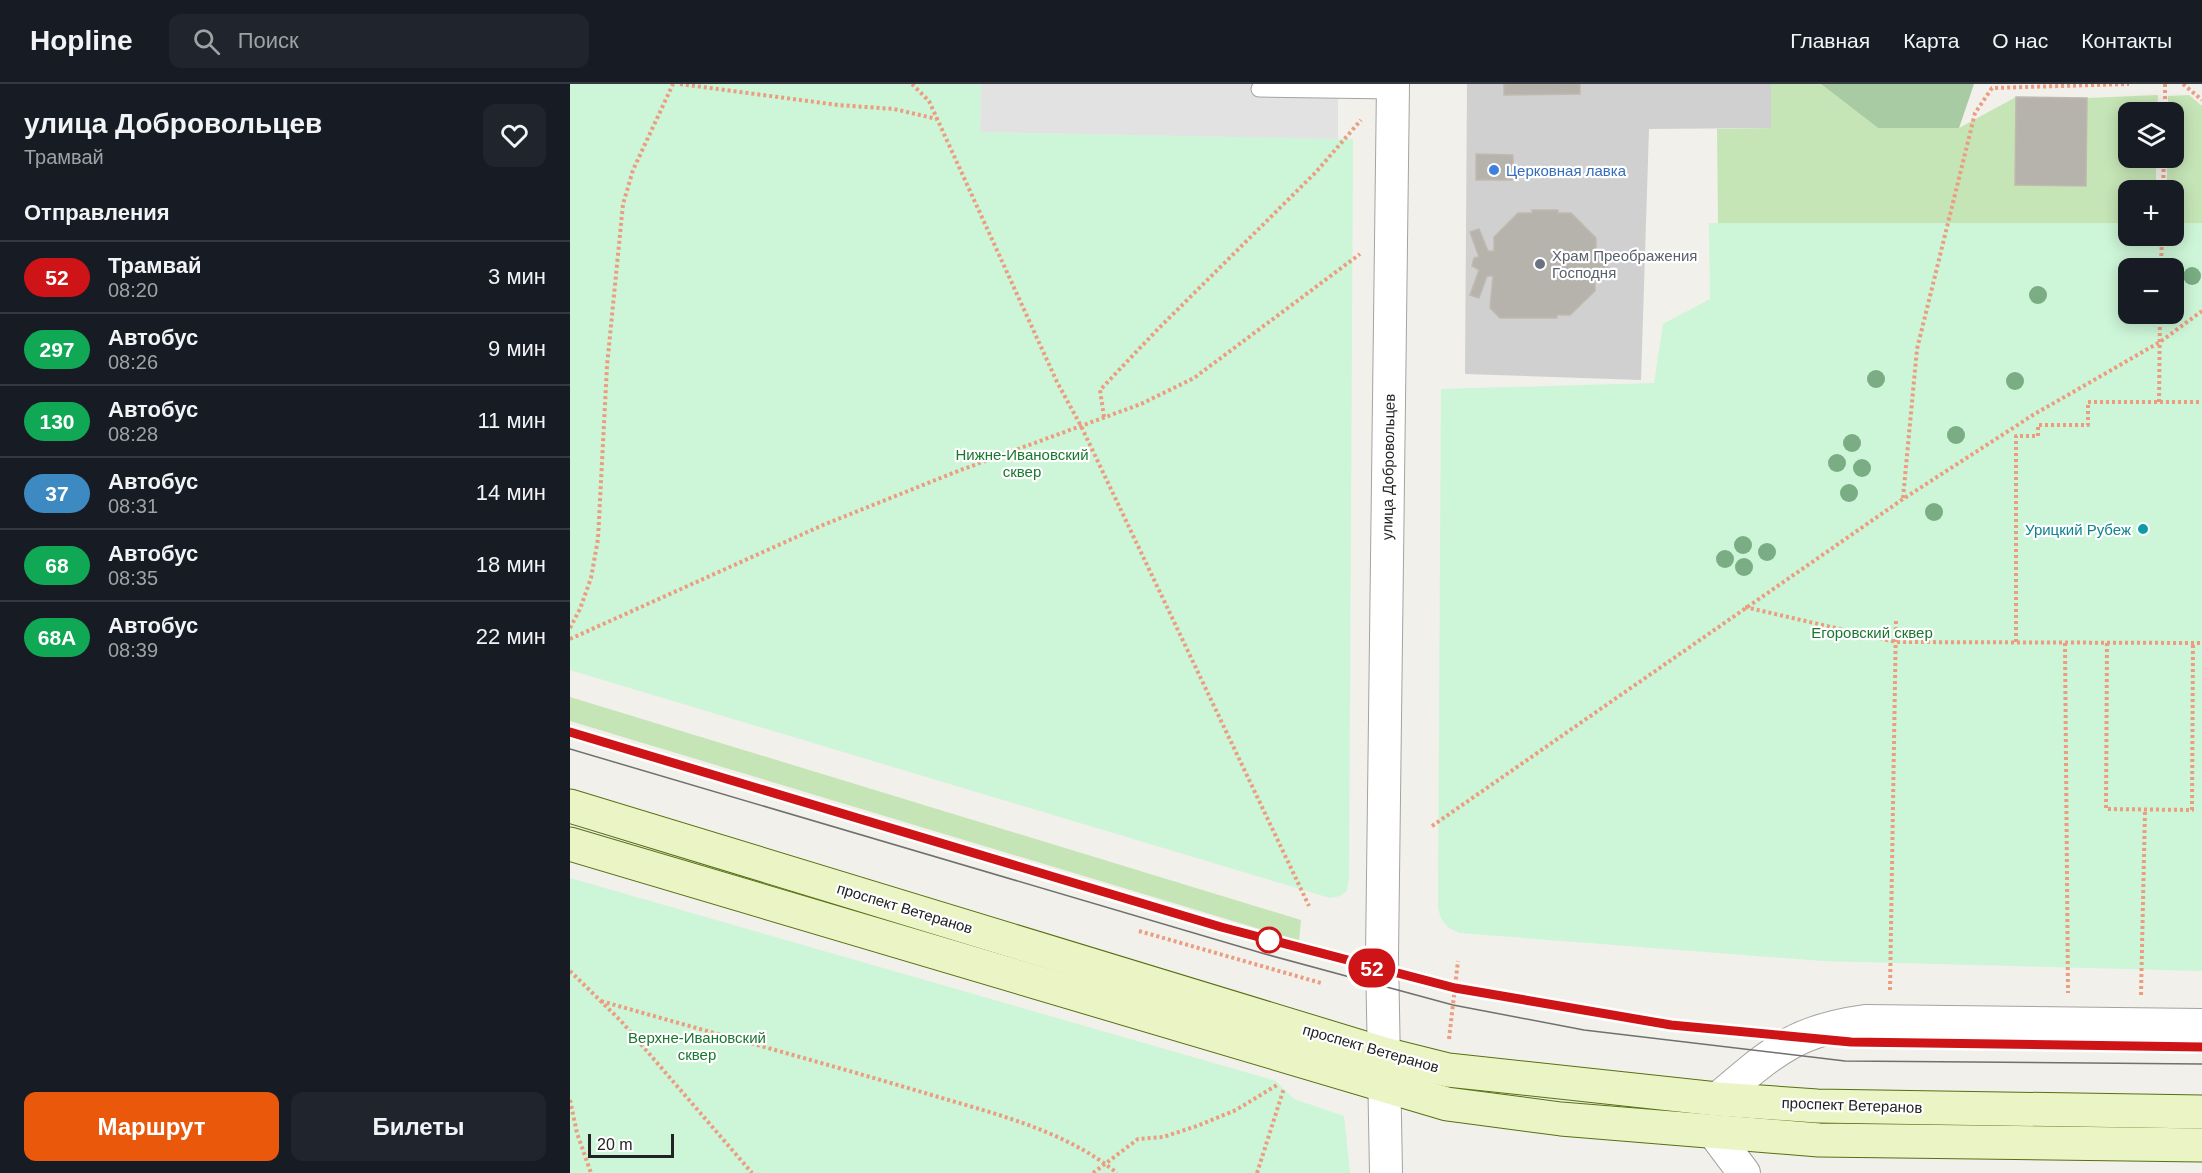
<!DOCTYPE html>
<html lang="ru">
<head>
<meta charset="utf-8">
<style>
  body { margin:0; font-family:Arial,sans-serif; background:#20242c; color:#f1f3f6; height:100vh; display:flex; flex-direction:column; font-size:22px; white-space:nowrap }
  * { box-sizing:border-box; margin:0 }
  p { font-size:20px; color:#9ea1a6 }
  .icon { flex:none; width:33px; height:33px; fill:none; stroke:currentColor; stroke-width:2; stroke-linecap:round; stroke-linejoin:round }
  .map { position:relative; flex:1; overflow:hidden }
  .sheet { display:flex; flex-direction:column; background:#171b24; width:570px }
  .sheet>* { flex:none }
  .badge { padding:0 12px; border-radius:20px; font-size:21px; line-height:39px }
  .controls { position:absolute; left:1548px; top:18px; display:grid; gap:12px }
  .controls a { display:grid; place-items:center; width:66px; height:66px; border-radius:12px; background:#171b24; box-shadow:0 3px 15px #0003; font-size:30px }
  .scale { position:absolute; left:18px; bottom:15px; width:86px; box-sizing:border-box; padding-left:6px; border:3px solid #222; border-top:0; font-size:16px; line-height:21px; white-space:nowrap; color:#222; -webkit-text-stroke:4px #fff; paint-order:stroke }
  .map>.badge { position:absolute; translate:-50% -50%; box-shadow:0 0 0 3px #fff }
  h2 { padding:0 24px; font-size:22px; line-height:54px }
  .round { display:grid; place-items:center; flex:none; width:63px; height:63px; border-radius:12px; background:#20242c }
  .headline { display:flex; align-items:center; justify-content:space-between; height:102px; padding:0 24px }
  h1 { font-size:28px; font-weight:700; line-height:45px }
  .cta { display:flex; gap:12px; margin-top:auto; padding:12px 24px }
  .cta a { flex:1; height:69px; border-radius:12px; background:#ea580c; color:#fff; font-size:24px; font-weight:700; line-height:69px; text-align:center }
  .cta a+a { background:#20242c; color:#f1f3f6 }
  ul { padding:0; list-style:none }
  li { display:flex; align-items:center; gap:18px; height:72px; padding:0 24px; border-top:2px solid #363941 }
  li div { flex:1 }
  li b { display:block; font-size:22px }
  li em { font-style:normal }
  li .badge { min-width:66px; font-weight:700; text-align:center }
  header { display:flex; align-items:center; gap:36px; box-sizing:border-box; height:84px; padding:0 30px; background:#171b24; border-bottom:2px solid #363941 }
  header strong { font-size:28px }
  nav { display:flex; gap:33px; margin-inline-start:auto; font-size:21px }
  .search { width:420px; height:54px; background:#20242c; display:flex; align-items:center; gap:15px; box-sizing:border-box; padding:0 21px; border-radius:12px; color:#9ea1a6; font-size:22px }
  main { display:flex; flex:1; min-height:0 }
  .map>svg:first-child { display:block }
  .religious { fill:#d0d0d0 }
  .grass { fill:#c5e5b6 }
  .forest { fill:#a8cba3 }
  .park { fill:#cdf5d7; fill-rule:evenodd }
  .parking { fill:#e2e2e2 }
  .building { fill:#b6b2ac; stroke:#c1b9ad; stroke-width:1.5 }
  .lines { fill:none; stroke-linecap:round; stroke-linejoin:round }
  .lane-casing { stroke:#a3a3a3; stroke-width:17 }
  .street-casing { stroke:#a3a3a3; stroke-width:34 }
  .secondary-casing { stroke:#567012; stroke-width:35 }
  .path { stroke:#ec9d80; stroke-width:4; stroke-dasharray:3 3; stroke-linecap:butt }
  .lane { stroke:#fff; stroke-width:15 }
  .street { stroke:#fff; stroke-width:32 }
  .secondary { stroke:#eaf4c5; stroke-width:33 }
  .tram { stroke:#707070; stroke-width:1.5 }
  .tree { fill:#7aad84 }
  .line-casing { stroke:#fff; stroke-width:14 }
  .line { stroke:#ce1417; stroke-width:9 }
  .shop-dot { fill:#3f7fe0; stroke:#fff; stroke-width:2 }
  .worship-dot { fill:#6b7280; stroke:#fff; stroke-width:2 }
  .culture-dot { fill:#0f9aa8; stroke:#fff; stroke-width:2 }
  .stop-dot { fill:#fff; stroke:#ce1417; stroke-width:3 }
  .labels { text-anchor:middle; dominant-baseline:central; stroke-width:4.5; stroke-linejoin:round; paint-order:stroke }
  .shop-label { font-size:15px; fill:#366cbe; stroke:#fff; text-anchor:start }
  .worship-label { font-size:15px; fill:#5b616d; stroke:#fff; text-anchor:start }
  .park-label { font-size:15px; fill:#197730; stroke:#fff }
  .street-label { font-size:15px; fill:#222; stroke:#fff }
  .culture-label { font-size:15px; fill:#0d838f; stroke:#fff; text-anchor:end }
</style>
</head>
<body>
<header>
<strong>Hopline</strong>
<div class="search"><svg class="icon" aria-label="search" viewBox="0 0 24 24"><circle cx="10" cy="10" r="6"/><path d="M15 15l6 6"/></svg>Поиск</div>
<nav><a>Главная</a><a>Карта</a><a>О нас</a><a>Контакты</a></nav>
</header>
<main>
<section class="sheet">
<div class="headline"><div><h1>улица Добровольцев</h1><p>Трамвай</p></div><a class="round"><svg class="icon" aria-label="heart" viewBox="0 0 24 24"><path d="M12 20l-8-8c-3-5 5-10 8-4 3-6 11-1 8 4z"/></svg></a></div>
<h2>Отправления</h2>
<ul>
<li><span class="badge" style="background:#ce1417;color:#fff">52</span><div><b>Трамвай</b><p>08:20</p></div><em>3 мин</em></li>
<li><span class="badge" style="background:#10a855;color:#fff">297</span><div><b>Автобус</b><p>08:26</p></div><em>9 мин</em></li>
<li><span class="badge" style="background:#10a855;color:#fff">130</span><div><b>Автобус</b><p>08:28</p></div><em>11 мин</em></li>
<li><span class="badge" style="background:#3d8ac2;color:#fff">37</span><div><b>Автобус</b><p>08:31</p></div><em>14 мин</em></li>
<li><span class="badge" style="background:#10a855;color:#fff">68</span><div><b>Автобус</b><p>08:35</p></div><em>18 мин</em></li>
<li><span class="badge" style="background:#10a855;color:#fff">68А</span><div><b>Автобус</b><p>08:39</p></div><em>22 мин</em></li>
</ul>
<div class="cta"><a>Маршрут</a><a>Билеты</a></div>
</section>
<div class="map">
<svg width="1632" height="1089" viewBox="0 0 1632 1089">
  <rect width="100%" height="100%" fill="#f1f0ea"/>
  <path class="religious" d="M897,0H1201V44L1079,45L1071,296L895,290Z"/>
  <g class="grass">
    <path d="M1201,0H1251L1308,44H1389L1446,13L1445,101L1517,14L1588,11L1587,28H1558V74H1586V106H1558V230L1320,410L1093,309L1149,231L1147,45L1201,44Z"/>
    <path d="M1619,11L1632,22V221L1594,248L1604,230V106H1597V74H1604V28H1598V12Z"/>
    <path d="M0,613L731,836L729,857L0,637Z"/>
  </g>
  <path class="forest" d="M1251,0H1404L1389,44H1308Z"/>
  <g class="park">
    <path d="M0,0H411L410,48L783,55L779,793L777,807L770,812L760,814L0,586Z"/>
    <path d="M1139,139H1558V152H1604V139H1632V887L1253,877L890,849C876,844 871,838 868,823L871,305L1084,299L1093,240L1140,215ZM1604,184V230H1558V184Z"/>
    <path d="M0,794L706,997L724,1015L774,1032L780,1089H0Z"/>
  </g>
  <path class="parking" d="M411,0H768V55L410,48Z"/>
  <g class="building">
    <path d="M934,0H1010V10L934,11Z"/>
    <path d="M1446,13L1517,14L1516,102L1445,101Z"/>
    <path d="M906,70L943,71V96H906Z"/>
    <path d="M962,126H988V129H1001L1026,154V168L1036,173L1038,184L1033,190L1025,193V207L1000,231H987V234H930L920,224L923,192H917L909,214L900,211L909,186L902,182L904,174L909,173L900,148L909,145L918,167H924V153L948,129H962Z"/>
  </g>
  <g class="lines">
    <defs>
      <path id="lane" d="M689,5L822,7"/>
      <g id="street">
        <path d="M1147,1015C1201,970 1222,947 1295,937L1632,941"/>
        <path d="M1144,1049L1174,1089"/>
        <path d="M816,1089L812,872L823,0"/>
      </g>
      <g id="secondary">
        <path d="M0,722L814,970L878,986L1147,1015L1247,1022L1632,1028"/>
        <path d="M0,760L877,1020L991,1035L1249,1056L1632,1061"/>
      </g>
    </defs>
    <use href="#lane" class="lane-casing"/>
    <use href="#street" class="street-casing"/>
    <use href="#secondary" class="secondary-casing"/>
    <g class="path">
      <path d="M110,0L268,21L324,25L367,35"/>
      <path d="M342,0L359,17L487,298L511,342L739,822"/>
      <path d="M1595,0V28"/>
      <path d="M1613,0L1632,16"/>
      <path d="M1593,106L1594,74"/>
      <path d="M1591,184L1592,152"/>
      <path d="M1589,318L1590,230"/>
      <path d="M534,333L530,306L587,246L746,88L791,36"/>
      <path d="M1333,414L1347,265L1405,29L1422,4L1559,0"/>
      <path d="M1175,523L1326,558L1632,559"/>
      <path d="M0,544L10,525L21,494L28,455L37,282L53,120L63,86L103,0"/>
      <path d="M0,555L253,441L388,387L571,320L624,294L790,170"/>
      <path d="M1446,558V352H1468V341H1518V318H1632"/>
      <path d="M1495,559L1498,909"/>
      <path d="M1537,559L1536,725L1622,726L1623,559"/>
      <path d="M862,742L1333,415L1463,331L1590,258L1632,227"/>
      <path d="M569,847L751,899"/>
      <path d="M0,887L51,937L182,1089"/>
      <path d="M1320,906L1326,535"/>
      <path d="M1571,911L1575,726"/>
      <path d="M31,917C139,948 247,977 355,1009C421,1029 493,1045 547,1089"/>
      <path d="M879,955L888,877"/>
      <path d="M0,1016L7,1049L21,1089"/>
      <path d="M523,1089L568,1055L593,1053L627,1042L666,1026L707,1001"/>
      <path d="M687,1089L714,1004"/>
    </g>
    <use href="#lane" class="lane"/>
    <use href="#street" class="street"/>
    <use href="#secondary" class="secondary"/>
    <g class="tram">
      <path d="M0,648L651,843L885,904L1101,941L1281,958L1632,963"/>
      <path d="M0,665L695,870L883,921L1014,946L1275,977L1632,980"/>
    </g>
  </g>
  <g class="tree">
    <circle cx="1622" cy="192" r="9"/>
    <circle cx="1468" cy="211" r="9"/>
    <circle cx="1306" cy="295" r="9"/>
    <circle cx="1445" cy="297" r="9"/>
    <circle cx="1386" cy="351" r="9"/>
    <circle cx="1282" cy="359" r="9"/>
    <circle cx="1267" cy="379" r="9"/>
    <circle cx="1292" cy="384" r="9"/>
    <circle cx="1279" cy="409" r="9"/>
    <circle cx="1364" cy="428" r="9"/>
    <circle cx="1173" cy="461" r="9"/>
    <circle cx="1197" cy="468" r="9"/>
    <circle cx="1155" cy="475" r="9"/>
    <circle cx="1174" cy="483" r="9"/>
  </g>
  <g class="lines">
    <defs>
      <path id="line" d="M0,648L651,843L885,904L1101,941L1281,958L1632,963"/>
    </defs>
    <use href="#line" class="line-casing"/>
    <use href="#line" class="line"/>
  </g>
  <circle class="shop-dot" cx="924" cy="86" r="6"/>
  <circle class="worship-dot" cx="970" cy="180" r="6"/>
  <circle class="culture-dot" cx="1573" cy="445" r="6"/>
  <circle class="stop-dot" cx="699" cy="856" r="12"/>
  <g class="labels">
    <g class="shop-label">
      <text x="936" y="86">Церковная лавка</text>
    </g>
    <g class="worship-label">
      <text x="982" y="171">Храм Преображения<tspan x="982" dy="17">Господня</tspan></text>
    </g>
    <g class="park-label">
      <text x="452" y="370">Нижне-Ивановский<tspan x="452" dy="17">сквер</tspan></text>
      <text x="1302" y="548">Егоровский сквер</text>
      <text x="127" y="953">Верхне-Ивановский<tspan x="127" dy="17">сквер</tspan></text>
    </g>
    <g class="street-label">
      <text transform="translate(818 383) rotate(-89)">улица Добровольцев</text>
      <text transform="translate(335 824) rotate(17)">проспект Ветеранов</text>
      <text transform="translate(801 964) rotate(16)">проспект Ветеранов</text>
      <text transform="translate(1282 1021) rotate(2)">проспект Ветеранов</text>
    </g>
    <g class="culture-label">
      <text x="1561" y="445">Урицкий Рубеж</text>
    </g>
  </g>
</svg>
<div class="controls">
<a><svg class="icon" aria-label="layers" viewBox="0 0 24 24"><path d="M12 4l9 5-9 5-9-5zM3 14l9 5 9-5"/></svg></a>
<a>+</a>
<a>−</a>
</div>
<div class="scale">20 m</div>
<b class="badge" style="left:802px;top:884px;background:#ce1417;color:#fff">52</b>
</div>
</main>
</body>
</html>
